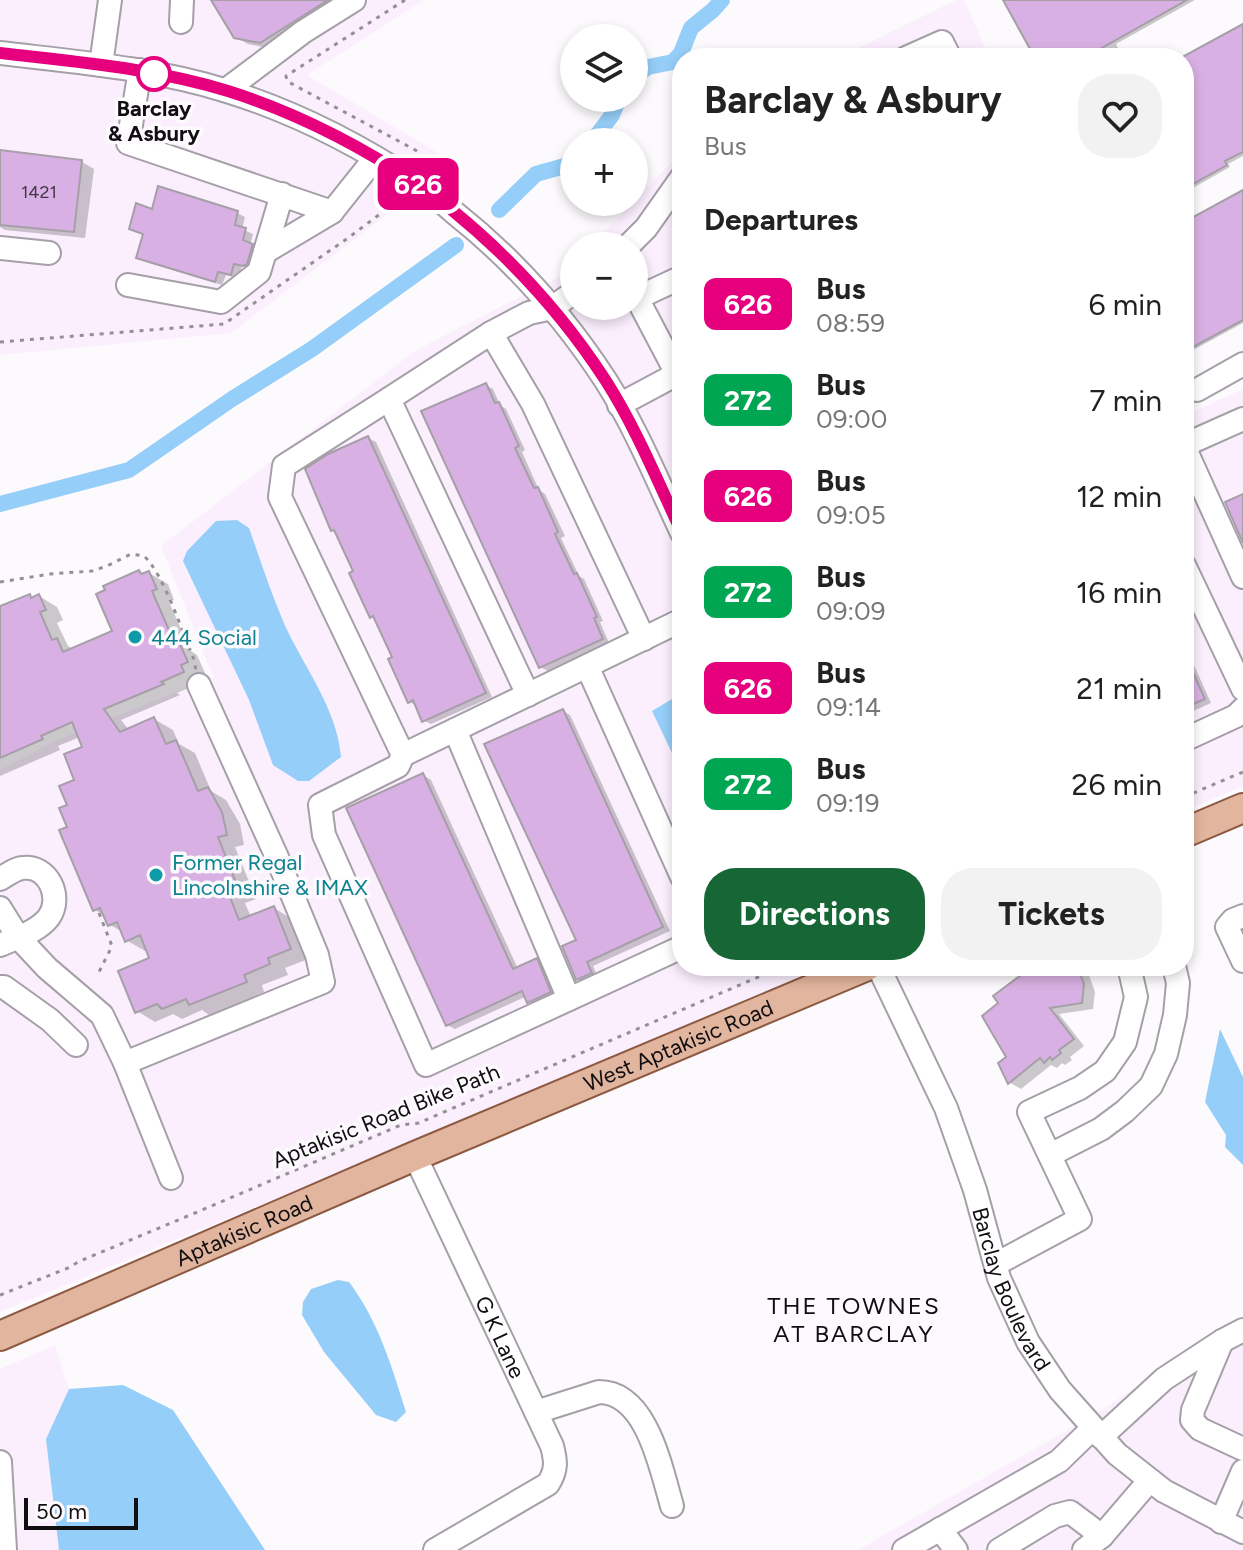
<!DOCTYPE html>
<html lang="en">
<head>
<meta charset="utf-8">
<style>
  body { margin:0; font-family:Figtree,sans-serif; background:#f2f2f2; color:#222; height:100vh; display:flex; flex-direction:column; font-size:30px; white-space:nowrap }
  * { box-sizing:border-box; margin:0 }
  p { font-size:26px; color:#767676 }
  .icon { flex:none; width:44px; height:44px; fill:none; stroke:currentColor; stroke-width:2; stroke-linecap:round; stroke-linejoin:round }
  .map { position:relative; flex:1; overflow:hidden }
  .panel { position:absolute; left:672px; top:48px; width:522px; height:928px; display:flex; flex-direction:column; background:#fff; border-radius:32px; box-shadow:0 4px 12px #0003 }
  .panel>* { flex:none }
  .badge { padding:0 16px; border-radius:12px; font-size:28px; line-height:52px }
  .controls { position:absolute; left:560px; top:24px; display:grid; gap:16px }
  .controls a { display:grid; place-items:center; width:88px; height:88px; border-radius:50%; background:#fff; box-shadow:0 4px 12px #0003; font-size:40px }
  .scale { position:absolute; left:24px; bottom:20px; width:114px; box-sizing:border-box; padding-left:8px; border:4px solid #110e11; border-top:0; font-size:22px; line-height:28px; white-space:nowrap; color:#110e11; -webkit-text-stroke:6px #fdfafe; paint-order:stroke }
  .map>.badge { position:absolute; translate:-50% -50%; box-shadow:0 0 0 4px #fff }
  h2 { padding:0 32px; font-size:30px; line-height:72px }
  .round { display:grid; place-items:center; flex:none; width:84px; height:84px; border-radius:32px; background:#f2f2f2 }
  .head { display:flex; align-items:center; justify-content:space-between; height:136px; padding:0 32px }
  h1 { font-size:38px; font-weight:700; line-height:60px }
  .cta { display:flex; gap:16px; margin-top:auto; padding:16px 32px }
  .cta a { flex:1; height:92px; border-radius:32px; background:#176636; color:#fff; font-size:32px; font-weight:700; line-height:92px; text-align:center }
  .cta a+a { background:#f2f2f2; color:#222 }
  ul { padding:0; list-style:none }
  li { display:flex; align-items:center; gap:24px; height:96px; padding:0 32px }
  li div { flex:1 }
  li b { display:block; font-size:30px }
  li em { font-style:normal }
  li .badge { min-width:88px; font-weight:700; text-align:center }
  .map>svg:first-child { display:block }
  .built { fill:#fbeffe }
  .water { fill:#95cef8 }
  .shadow { fill:#0003 }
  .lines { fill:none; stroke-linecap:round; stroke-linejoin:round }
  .canal { stroke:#95cef8; stroke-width:16 }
  .building { fill:#d9b0e3; stroke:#a59fa7; stroke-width:2 }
  .minor-casing { stroke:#a59fa7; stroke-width:26 }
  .major-casing { stroke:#8c5a43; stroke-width:32 }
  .path { stroke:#939093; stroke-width:3; stroke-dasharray:4 6; stroke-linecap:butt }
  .minor { stroke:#fff; stroke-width:22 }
  .major { stroke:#e2b59e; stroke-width:28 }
  .line-casing { stroke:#fff; stroke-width:18 }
  .line { stroke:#e6007e; stroke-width:12 }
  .stop-dot { fill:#fff; stroke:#e6007e; stroke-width:4 }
  .culture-dot { fill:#0f9aa8; stroke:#fdfafe; stroke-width:3 }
  .labels { text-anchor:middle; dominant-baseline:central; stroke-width:7; stroke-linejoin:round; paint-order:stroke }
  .number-label { font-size:18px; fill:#433646 }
  .stop-label { font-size:22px; font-weight:bold; fill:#110e11; stroke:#fdfafe }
  .culture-label { font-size:22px; fill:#0d838f; stroke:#fdfafe; text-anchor:start }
  .street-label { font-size:22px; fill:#110e11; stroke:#fdfafe }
  .neighbourhood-label { font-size:24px; letter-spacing:2px; fill:#110e11; stroke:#fdfafe }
</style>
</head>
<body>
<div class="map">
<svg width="1243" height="1550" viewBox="0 0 1243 1550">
  <rect width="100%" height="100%" fill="#fdfafe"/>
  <g class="built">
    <path d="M0,0H424L307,75L455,163L231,333L0,355Z"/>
    <path d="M956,0H964L990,58H838Z"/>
    <path d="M682,151V966H824L404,1146L0,1312V770L55,741L213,677L161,546L416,350L563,275L574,264V306H634V246H591Z"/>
    <path d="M1243,389V786L1184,811V416Z"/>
    <path d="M1243,1316V1550H858L1094,1415Z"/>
    <path d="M55,1345L69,1389L46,1439L59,1550H0V1369Z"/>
  </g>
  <g class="water">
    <path d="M237,520L249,528C260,559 270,590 283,621C302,665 337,707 341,757L309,781H298L273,765L249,700L183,561L187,551L216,521Z"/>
    <path d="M682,693V774L652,711Z"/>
    <path d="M1220,1029L1243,1077V1165L1225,1147L1226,1135L1205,1102Z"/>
    <path d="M338,1280L349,1282C378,1320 392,1367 406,1412L396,1422L376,1415L324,1352L302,1315L303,1302L311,1289Z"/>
    <path d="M123,1385L173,1410L265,1550H59L46,1439L69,1389Z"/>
  </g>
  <g class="shadow">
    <path d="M214,0H350L272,49L248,44L235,37Z"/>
    <path d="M1005,0H1195L1116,44L1123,58H1038Z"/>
    <path d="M1243,26V156L1228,164L1230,167L1184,193V63Z"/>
    <path d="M0,152L82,162L94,169L85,238L5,230L0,227Z"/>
    <path d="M1243,192V323L1184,355V224Z"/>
    <path d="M153,212L237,213L245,217L242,229L253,234L250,245L259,250L252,269L242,266L238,278L226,275L222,285L146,262L138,257Z"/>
    <path d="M486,385L493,389L500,405L506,409L525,450L522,452L539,490L545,494L565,536L561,538L579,576L584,579L603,621L600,622L609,643L548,671L540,667Z"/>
    <path d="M368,438L376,442L492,697L431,724L423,720L417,706L409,702L394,658L377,620L371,617L355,572L338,533L333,530Z"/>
    <path d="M139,572L144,575L149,573L168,584L174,600L169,602L191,651L197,655L205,673L199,676L202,682L177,693L180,695L121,720L129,730L154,719L173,730L179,744L195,753L211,791L226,800L240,824L244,845L235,847L256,899L245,903L251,917L274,908L292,919L308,959L285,968L288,975L262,985L264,992L209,1015L202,1010L182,1019L173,1014L155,1022L137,1011L151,959L148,950L145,951L126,940L123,932L110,925L106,916L95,910L70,828L69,806L85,748L80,737L58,746L60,750L0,776V609L29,596L34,599L39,596L57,607L63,620L57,623L68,646L74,650L115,632Z"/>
    <path d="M1184,643L1211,703L1184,715Z"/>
    <path d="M563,711L570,715L670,931L593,966L598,977L585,983L578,979L579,941Z"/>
    <path d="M423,775L431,780L518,969L536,961L544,965L557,996L536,1006L529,1001L527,996L455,1029L447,1025Z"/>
    <path d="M1042,966H1074L1089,975L1095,992L1093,1009L1059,1014L1084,1046L1070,1057L1072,1060L1065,1065L1062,1063L1057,1068L1051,1065L1021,1089L1009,1082V1057Z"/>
  </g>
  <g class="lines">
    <g class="canal">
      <path d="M634,77L648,67L673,62L681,53L691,28L713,10L722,0"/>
      <path d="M592,142L612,115L619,98"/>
      <path d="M499,210L536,174L568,165L574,160"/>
      <path d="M0,504L129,470L232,399L312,349L456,245"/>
    </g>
  </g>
  <g class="building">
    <path d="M211,0H328L260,43L234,38Z"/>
    <path d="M1003,0H1187L1084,58H1035Z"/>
    <path d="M1243,24V152L1225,161L1227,165L1184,189V56Z"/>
    <path d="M0,150L82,160L74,232L0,225Z"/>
    <path d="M158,186L238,211L235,225L246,228L243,240L253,244L247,264L243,266L234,264L231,275L218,272L215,282L136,258L143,234L129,229L136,203L152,209Z"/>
    <path d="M1243,190V320L1184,352V222Z"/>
    <path d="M486,383L495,403L499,402L519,446L515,448L534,488L538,487L558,532L555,534L574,574L577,573L597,617L594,618L603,639L539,668L421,411Z"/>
    <path d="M368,436L486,693L422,722L413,700L408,703L388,659L392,657L373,616L370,618L349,573L353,571L334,530L331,531L305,469L328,454Z"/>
    <path d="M1243,494V543L1225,502Z"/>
    <path d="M139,570L141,574L149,571L157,589L152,591L175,644L179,642L188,662L181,665L184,672L161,682L164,684L104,709L120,732L154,717L166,744L176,740L198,791L208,787L222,812L227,835L218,837L238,888L228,892L239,920L274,906L291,949L268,958L270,964L244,975L247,982L189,1005L186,999L162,1009L157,1004L135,1013L118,971L149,958L140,935L125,942L117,922L108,926L100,908L93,911L59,830L67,827L59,808L67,805L59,786L74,780L64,754L82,747L72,722L41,736L43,739L0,758V606L30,594L31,598L39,594L46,610L40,612L52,640L57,638L63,652L112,631L96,594L105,590L103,586Z"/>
    <path d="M1184,653L1205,699L1184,708Z"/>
    <path d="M563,709L663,927L587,962L592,973L576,980L562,946L576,940L484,744Z"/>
    <path d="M423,773L513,969L537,958L551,992L527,1003L522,991L446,1026L346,808Z"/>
    <path d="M1037,966H1077L1084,984L1082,1003L1050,1008L1074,1039L1059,1050L1061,1053L1052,1060L1050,1057L1044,1063L1040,1058L1008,1084L998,1063L1006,1057L982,1016L998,1003L993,996L1025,972Z"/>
  </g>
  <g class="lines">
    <defs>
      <g id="minor">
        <path d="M181,22L182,0"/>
        <path d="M0,53C76,62 154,68 227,91C295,112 359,145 418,184C432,192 444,204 456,214C515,261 565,318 606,381C636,428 658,482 682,533"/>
        <path d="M906,58L942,42L950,58"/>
        <path d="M101,65L110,0"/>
        <path d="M140,70L128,143L332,212"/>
        <path d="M226,90L303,32L354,0"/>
        <path d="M628,246L646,228L682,177"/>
        <path d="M0,248L49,253"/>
        <path d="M265,252L332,212L375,158"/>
        <path d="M128,285L221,302L259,272L282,194"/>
        <path d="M491,333L533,404L644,639"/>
        <path d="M1197,390L1243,364"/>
        <path d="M389,399L284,466L280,497L403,755"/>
        <path d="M619,405L677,374L637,298L682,277"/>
        <path d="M1243,419L1189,443L1187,453L1243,577"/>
        <path d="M1184,565L1243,689"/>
        <path d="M682,620L403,755L398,766L320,805L324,835L426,1065L682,947"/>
        <path d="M587,666L682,877"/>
        <path d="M528,695L389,399L491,333L529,313L552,308L574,292"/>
        <path d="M455,730L569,999"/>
        <path d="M1184,740L1236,716L1243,709"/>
        <path d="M0,879C7,875 14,869 22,868C48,864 63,897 49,917C39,931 16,938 0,945"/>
        <path d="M0,908L18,937L47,968L102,1015L125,1063L323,982L317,955L276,855L199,685"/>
        <path d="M1243,916L1233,920L1227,927L1243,961"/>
        <path id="s1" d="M878,966L946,1108L975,1190L999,1278L1028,1342L1060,1390L1117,1454L1164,1491L1243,1532"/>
        <path d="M0,987H4L50,1020L76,1045"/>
        <path d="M125,1063L171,1178"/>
        <path d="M1050,1155L1101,1129L1125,1111L1151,1086L1166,1054L1175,1015L1178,983L1174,966"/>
        <path id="s2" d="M415,1156L552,1446C556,1461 557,1470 548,1484L435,1550"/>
        <path d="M996,1264L1080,1219L1029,1112L1080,1088L1105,1071L1125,1042L1136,997L1129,966"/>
        <path d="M1222,1341L1243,1330"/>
        <path d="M536,1412L599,1392C647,1392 661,1469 672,1506"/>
        <path d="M1101,1437L1164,1379L1222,1341L1193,1410L1192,1420L1200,1429L1243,1449"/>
        <path d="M0,1462L5,1550"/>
        <path d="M1221,1522L1243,1471"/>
        <path d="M940,1529L956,1550"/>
        <path d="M904,1550L1059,1461L1093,1428"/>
        <path d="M999,1550L1055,1516L1070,1512L1102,1536"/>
        <path d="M1084,1550L1102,1536L1150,1480"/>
      </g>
      <g id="major">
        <path d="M1184,833L1243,808"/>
        <path id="s3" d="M0,1336L415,1156L867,966"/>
      </g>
    </defs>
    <use href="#minor" class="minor-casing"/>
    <use href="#major" class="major-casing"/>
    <g class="path">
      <path d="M405,0L286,76L287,81L294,85L419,152L423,159L421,166"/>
      <path d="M0,342L224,324L348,238L396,202L401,195"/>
      <path d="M0,582L50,574L92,571L107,566L131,554L144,556C163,573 182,631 193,657L196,670"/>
      <path d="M1184,797L1243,772"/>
      <path d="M99,913L112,946L99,972"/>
      <path d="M0,1295L68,1268L80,1261L195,1213L401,1125L419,1123L430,1118L784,966"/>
    </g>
    <use href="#minor" class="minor"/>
    <use href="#major" class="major"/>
  </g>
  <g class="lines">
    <defs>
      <path id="line" d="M0,53C76,62 154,68 228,91C295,112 359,145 418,184C430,191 441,202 452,210C512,259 564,316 606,381C636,428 658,482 682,533"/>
    </defs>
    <use href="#line" class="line-casing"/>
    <use href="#line" class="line"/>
  </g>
  <circle class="stop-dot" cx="154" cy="74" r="16"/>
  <g class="culture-dot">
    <circle cx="135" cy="637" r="8"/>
    <circle cx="156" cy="875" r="8"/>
  </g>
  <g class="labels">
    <g class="number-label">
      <text x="39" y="192">1421</text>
    </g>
    <g class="stop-label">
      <text x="154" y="108">Barclay<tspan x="154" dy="25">&amp; Asbury</tspan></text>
    </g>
    <g class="culture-label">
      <text x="151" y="637">444 Social</text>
      <text x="172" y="862">Former Regal<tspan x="172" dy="25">Lincolnshire &amp; IMAX</tspan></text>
    </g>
    <g class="street-label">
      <text stroke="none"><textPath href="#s3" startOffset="738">West Aptakisic Road</textPath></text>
      <text transform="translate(386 1116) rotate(-22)">Aptakisic Road Bike Path</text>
      <text stroke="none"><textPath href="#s3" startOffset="266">Aptakisic Road</textPath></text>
      <text stroke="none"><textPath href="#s1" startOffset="350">Barclay Boulevard</textPath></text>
      <text stroke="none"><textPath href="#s2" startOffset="200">G K Lane</textPath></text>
    </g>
    <g class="neighbourhood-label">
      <text x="854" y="1305">THE TOWNES<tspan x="854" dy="28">AT BARCLAY</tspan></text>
    </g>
  </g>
</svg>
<div class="controls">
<a><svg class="icon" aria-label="layers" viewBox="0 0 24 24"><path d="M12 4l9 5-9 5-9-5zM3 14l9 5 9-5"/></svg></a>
<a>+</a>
<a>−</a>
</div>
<div class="scale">50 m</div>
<b class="badge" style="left:418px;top:184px;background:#e6007e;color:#fff">626</b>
<section class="panel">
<div class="head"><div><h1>Barclay &amp; Asbury</h1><p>Bus</p></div><a class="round"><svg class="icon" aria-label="heart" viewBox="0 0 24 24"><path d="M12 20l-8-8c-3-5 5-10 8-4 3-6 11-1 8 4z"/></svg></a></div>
<h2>Departures</h2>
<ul>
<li><span class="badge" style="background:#e6007e;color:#fff">626</span><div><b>Bus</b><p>08:59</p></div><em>6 min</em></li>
<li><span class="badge" style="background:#00a651;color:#fff">272</span><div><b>Bus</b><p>09:00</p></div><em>7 min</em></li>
<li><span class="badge" style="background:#e6007e;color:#fff">626</span><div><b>Bus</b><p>09:05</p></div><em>12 min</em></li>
<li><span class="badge" style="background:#00a651;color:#fff">272</span><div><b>Bus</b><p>09:09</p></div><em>16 min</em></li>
<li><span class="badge" style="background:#e6007e;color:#fff">626</span><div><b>Bus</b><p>09:14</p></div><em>21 min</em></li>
<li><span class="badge" style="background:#00a651;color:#fff">272</span><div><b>Bus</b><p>09:19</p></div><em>26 min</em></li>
</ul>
<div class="cta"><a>Directions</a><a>Tickets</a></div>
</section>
</div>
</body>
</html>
